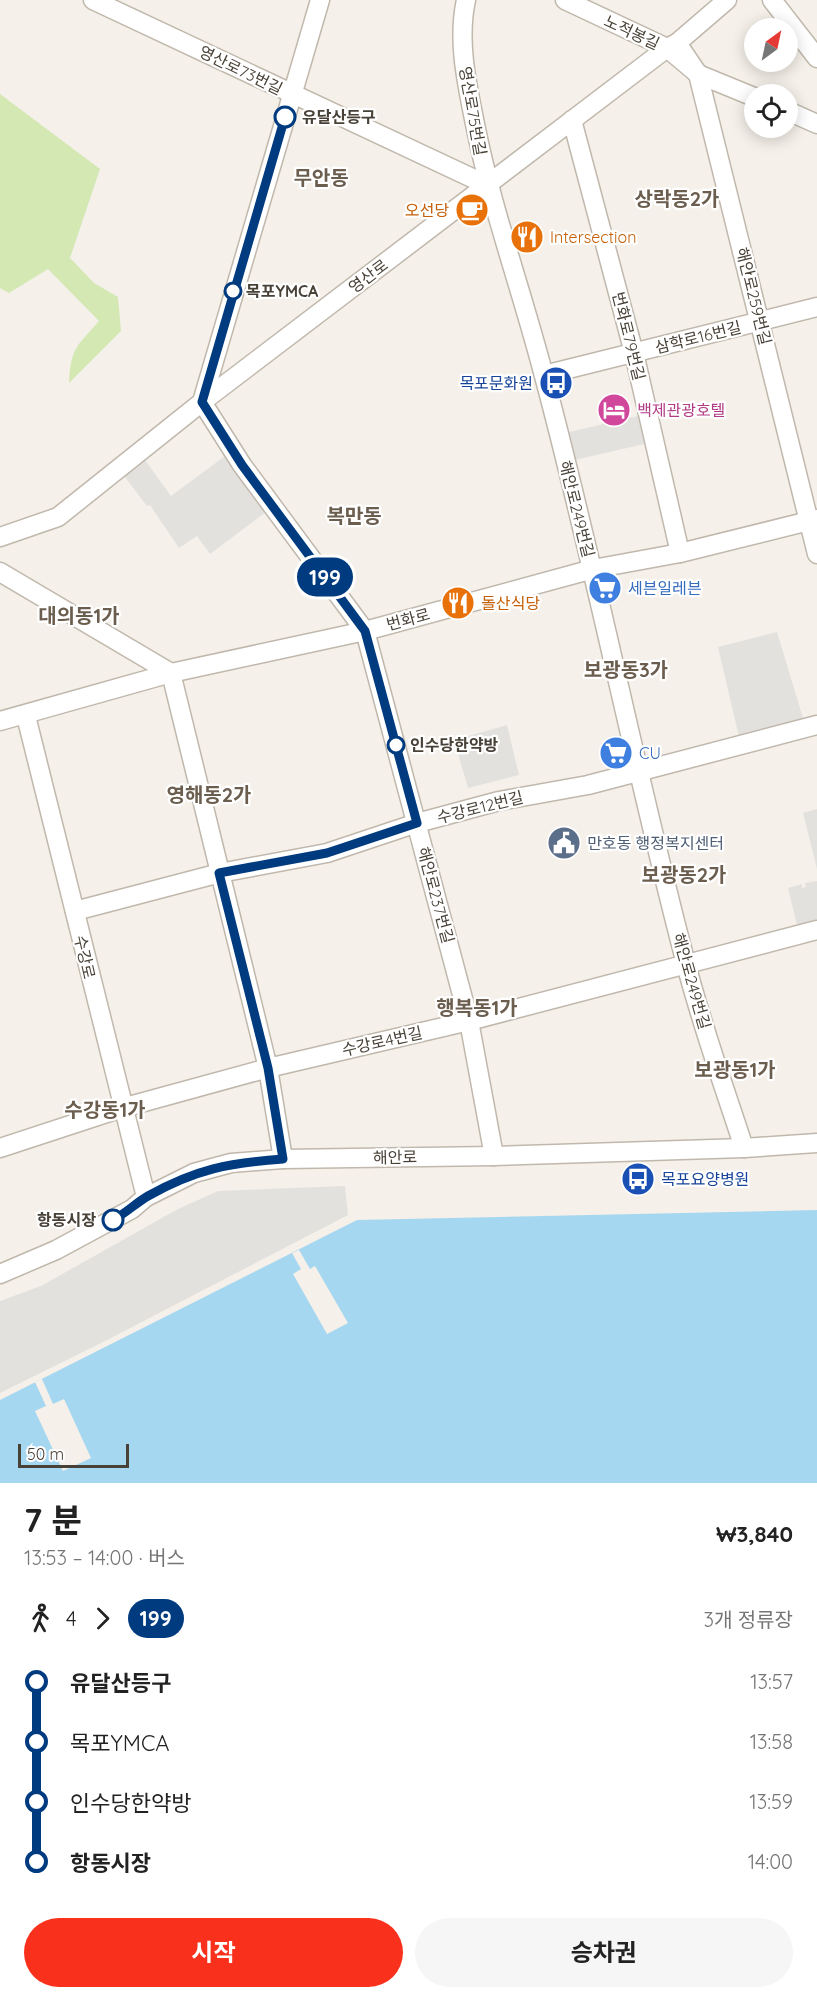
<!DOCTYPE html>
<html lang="ko">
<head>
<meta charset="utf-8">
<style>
  body { margin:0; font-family:Quicksand,"Noto Sans KR",sans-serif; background:#f6f6f6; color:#222; height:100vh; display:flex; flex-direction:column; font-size:22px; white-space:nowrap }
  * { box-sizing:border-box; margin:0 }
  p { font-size:20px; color:#767676 }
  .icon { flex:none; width:33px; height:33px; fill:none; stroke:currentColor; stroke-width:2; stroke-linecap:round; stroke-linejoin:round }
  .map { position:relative; height:1483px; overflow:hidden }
  .panel { display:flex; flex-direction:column; background:#fff; flex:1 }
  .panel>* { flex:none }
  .badge { padding:0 12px; border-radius:20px; font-size:21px; line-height:39px }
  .needle { width:39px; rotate:33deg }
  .controls { position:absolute; left:744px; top:18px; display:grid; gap:12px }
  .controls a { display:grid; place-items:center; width:54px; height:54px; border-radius:50%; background:#fff; box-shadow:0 3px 15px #0003; font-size:30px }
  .scale { position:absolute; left:18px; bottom:15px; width:111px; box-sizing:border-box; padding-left:6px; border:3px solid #484137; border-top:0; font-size:16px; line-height:21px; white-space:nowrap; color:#484137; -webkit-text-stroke:4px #fff; paint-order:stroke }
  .map>.badge { position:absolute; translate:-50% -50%; box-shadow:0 0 0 3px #fff }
  .legs { display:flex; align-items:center; gap:9px; height:66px; padding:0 24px; font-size:20px }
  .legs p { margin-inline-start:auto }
  .summary { display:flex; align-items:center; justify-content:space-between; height:102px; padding:0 24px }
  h1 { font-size:33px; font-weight:700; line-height:45px }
  .action { display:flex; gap:12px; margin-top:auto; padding:12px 24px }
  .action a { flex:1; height:69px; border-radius:36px; background:#f9301c; color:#fff; font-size:24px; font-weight:700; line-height:69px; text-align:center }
  .action a+a { background:#f6f6f6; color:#222 }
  ul { padding:0 24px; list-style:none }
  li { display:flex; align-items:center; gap:21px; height:60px; font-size:22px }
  li i { display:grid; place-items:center; width:9px; height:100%; margin:0 8px; background:currentColor }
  li i::after { content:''; width:15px; height:15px; margin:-8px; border:4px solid; border-radius:50%; background:#fff }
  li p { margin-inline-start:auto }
  li:first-child i { background:linear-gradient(#0000 50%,currentColor 0) }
  li:last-child i { background:linear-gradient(currentColor 50%,#0000 0) }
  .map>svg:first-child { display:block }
  .green { fill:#d3e8b3 }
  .parking { fill:#e3e1de }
  .water { fill:#a6d7f0 }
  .pier { fill:#f5f0e9 }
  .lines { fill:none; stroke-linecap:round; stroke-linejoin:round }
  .minor-casing { stroke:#c0b8ac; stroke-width:21 }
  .minor { stroke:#fff; stroke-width:18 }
  .line-1-casing { stroke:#fff; stroke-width:14 }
  .line-1 { stroke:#003b80; stroke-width:9 }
  .stop-1-dot { fill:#fff; stroke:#003b80; stroke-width:3 }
  .labels { text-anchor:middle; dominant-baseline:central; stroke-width:4.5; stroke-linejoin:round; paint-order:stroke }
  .street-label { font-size:16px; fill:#484137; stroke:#fff }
  .stop-label { font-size:16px; font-weight:bold; fill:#484137; stroke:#fff; text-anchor:start }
  .food-label { font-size:16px; fill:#c56008; stroke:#fff; text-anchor:start }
  .transit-label { font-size:16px; fill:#164399; stroke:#fff; text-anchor:end }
  .hotel-label { font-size:16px; fill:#b23c85; stroke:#fff; text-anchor:start }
  .shop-label { font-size:16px; fill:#366cbe; stroke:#fff; text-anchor:start }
  .service-label { font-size:16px; fill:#4e5e75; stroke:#fff; text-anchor:start }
  .quarter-label { font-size:20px; font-weight:bold; fill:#6b5e4f; stroke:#fff }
</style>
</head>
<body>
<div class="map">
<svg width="817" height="1483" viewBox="0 0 817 1483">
  <rect width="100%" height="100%" fill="#f5f0e9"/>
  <path class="green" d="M0,94L100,169L70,258L94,283L118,297L121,331L69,383C71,346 77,347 99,321L48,269L9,293L0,288Z"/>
  <g class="parking">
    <path d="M638,416L644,444L575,460L569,432Z"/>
    <path d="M225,456L266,512L210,554L197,536L179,548L150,505L147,506L124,476L145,460L171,496Z"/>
    <path d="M777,632L803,718L739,737L718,647Z"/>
    <path d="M507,725L519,775L468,788L454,740Z"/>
    <path d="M817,809V869L803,813Z"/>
    <path d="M817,881V925L798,929L788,888L802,884V888L806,887L805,883Z"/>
    <path d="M345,1186L348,1215L109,1339L0,1393V1301L41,1286L176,1210L218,1191Z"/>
  </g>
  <path class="water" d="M817,1210V1483H0V1400L357,1220Z"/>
  <g class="pier">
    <path d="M299,1250L310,1269L315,1266L348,1323L327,1334L293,1274L301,1269L292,1253Z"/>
    <path d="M42,1379L53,1404L64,1399L91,1458L63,1471L35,1411L46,1406L35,1382Z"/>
  </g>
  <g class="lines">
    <defs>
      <g id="minor">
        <path d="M93,0L487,185"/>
        <path d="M320,0L202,402L242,465L365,631L469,1021L494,1156"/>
        <path d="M466,0C457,41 467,84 475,124C492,210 522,291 544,376C596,570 634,766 685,960C701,1024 724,1086 744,1148"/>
        <path d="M565,0L667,48L698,74L754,97"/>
        <path d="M772,0L817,58"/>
        <path d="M677,43L698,74L817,554"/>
        <path d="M788,111L817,124"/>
        <path d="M572,120L634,353L680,553"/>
        <path d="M544,375L817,307"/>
        <path d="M0,537L58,517L202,402L667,48L677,43L727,0"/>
        <path d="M0,572L171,673L268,1068L283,1159"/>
        <path d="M26,716L146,1197"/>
        <path d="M0,721L171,673L365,631L593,569L680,553L817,519"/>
        <path d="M75,911L220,873L327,853L417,823L499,801L588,785L817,725"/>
        <path d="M0,1148L122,1108L268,1068L469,1021L817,930"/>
        <path d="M0,1274L56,1250L132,1209L146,1197L194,1173L231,1163L283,1159L494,1156L744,1148L817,1143"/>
      </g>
    </defs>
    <use href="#minor" class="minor-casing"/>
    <use href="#minor" class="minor"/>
  </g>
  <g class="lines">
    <defs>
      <path id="line-1" d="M113,1220C126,1213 136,1203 148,1196C196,1169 229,1163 283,1159L268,1068L219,873L327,853L417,823L365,631L242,465L202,402L285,117"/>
    </defs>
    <use href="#line-1" class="line-1-casing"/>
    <use href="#line-1" class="line-1"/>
  </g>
  <defs>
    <symbol id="cafe-disc" viewBox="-11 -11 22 22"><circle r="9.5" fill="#e8710a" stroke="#fff"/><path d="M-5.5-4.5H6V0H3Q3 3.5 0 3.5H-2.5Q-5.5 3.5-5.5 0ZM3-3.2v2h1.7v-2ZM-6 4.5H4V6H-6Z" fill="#fff"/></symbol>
    <symbol id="restaurant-disc" viewBox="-11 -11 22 22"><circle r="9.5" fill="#e8710a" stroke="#fff"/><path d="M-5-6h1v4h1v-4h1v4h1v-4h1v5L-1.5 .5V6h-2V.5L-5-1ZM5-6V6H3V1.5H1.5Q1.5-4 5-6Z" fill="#fff"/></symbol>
    <symbol id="bus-disc" viewBox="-11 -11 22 22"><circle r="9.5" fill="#1a4fb4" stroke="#fff"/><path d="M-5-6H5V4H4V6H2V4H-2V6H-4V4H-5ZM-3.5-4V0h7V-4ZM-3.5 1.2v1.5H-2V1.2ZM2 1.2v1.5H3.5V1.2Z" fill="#fff"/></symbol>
    <symbol id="hotel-disc" viewBox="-11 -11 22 22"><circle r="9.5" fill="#d1479c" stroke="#fff"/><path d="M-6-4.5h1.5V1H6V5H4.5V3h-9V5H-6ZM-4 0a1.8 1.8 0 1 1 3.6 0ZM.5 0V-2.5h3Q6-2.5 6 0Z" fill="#fff"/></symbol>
    <symbol id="supermarket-disc" viewBox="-11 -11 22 22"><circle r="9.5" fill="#3f7fe0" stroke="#fff"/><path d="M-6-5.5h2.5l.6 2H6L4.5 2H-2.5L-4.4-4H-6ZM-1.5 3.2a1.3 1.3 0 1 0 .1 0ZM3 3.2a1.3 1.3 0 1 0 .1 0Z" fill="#fff"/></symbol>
    <symbol id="civic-disc" viewBox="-11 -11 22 22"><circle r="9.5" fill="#5c6f8a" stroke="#fff"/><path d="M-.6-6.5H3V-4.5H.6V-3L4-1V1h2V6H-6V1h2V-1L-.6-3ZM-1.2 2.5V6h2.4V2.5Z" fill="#fff"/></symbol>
  </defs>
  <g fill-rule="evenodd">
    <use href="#cafe-disc" x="453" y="191" width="38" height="38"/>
    <use href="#restaurant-disc" x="508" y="218" width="38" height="38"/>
    <use href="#bus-disc" x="537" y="364" width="38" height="38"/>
    <use href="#hotel-disc" x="595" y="391" width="38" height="38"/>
    <use href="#supermarket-disc" x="586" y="569" width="38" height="38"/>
    <use href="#restaurant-disc" x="439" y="584" width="38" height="38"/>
    <use href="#supermarket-disc" x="597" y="734" width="38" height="38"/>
    <use href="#civic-disc" x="545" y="824" width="38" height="38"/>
    <use href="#bus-disc" x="619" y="1160" width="38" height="38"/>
  </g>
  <g class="stop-1-dot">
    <circle cx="285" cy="117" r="10"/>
    <circle cx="233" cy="291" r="8"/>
    <circle cx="396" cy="745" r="8"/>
    <circle cx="113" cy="1220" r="10"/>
  </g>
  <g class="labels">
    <g class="street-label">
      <text transform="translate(632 32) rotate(25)">노적봉길</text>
      <text transform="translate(241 70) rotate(26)">영산로73번길</text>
      <text transform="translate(473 111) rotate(80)">영산로75번길</text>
      <text transform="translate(368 276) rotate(-37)">영산로</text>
      <text transform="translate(754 296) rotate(76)">해안로259번길</text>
      <text transform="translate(629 336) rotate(76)">번화로79번길</text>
      <text transform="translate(698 337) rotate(-14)">삼학로16번길</text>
      <text transform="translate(577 509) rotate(76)">해안로249번길</text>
      <text transform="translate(408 619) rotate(-15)">번화로</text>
      <text transform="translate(480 807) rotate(-14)">수강로12번길</text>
      <text transform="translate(436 895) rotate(75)">해안로237번길</text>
      <text transform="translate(85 957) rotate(77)">수강로</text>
      <text transform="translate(692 981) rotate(74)">해안로249번길</text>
      <text transform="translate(382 1041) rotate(-13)">수강로4번길</text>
      <text transform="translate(395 1157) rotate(-1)">해안로</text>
    </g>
    <g class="stop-label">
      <text x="302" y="117">유달산등구</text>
      <text x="246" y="291">목포YMCA</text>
      <text x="410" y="745">인수당한약방</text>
      <text x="96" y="1220" text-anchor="end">항동시장</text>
    </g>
    <g class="food-label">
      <text x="449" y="210" text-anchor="end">오선당</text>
      <text x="550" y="237">Intersection</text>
      <text x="481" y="603">돌산식당</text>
    </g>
    <g class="transit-label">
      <text x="533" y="383">목포문화원</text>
      <text x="661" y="1179" text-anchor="start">목포요양병원</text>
    </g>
    <g class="hotel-label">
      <text x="637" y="410">백제관광호텔</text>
    </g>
    <g class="shop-label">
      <text x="628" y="588">세븐일레븐</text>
      <text x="639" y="753">CU</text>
    </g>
    <g class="service-label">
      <text x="587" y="843">만호동 행정복지센터</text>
    </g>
    <g class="quarter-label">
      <text x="321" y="177">무안동</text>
      <text x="677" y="198">상락동2가</text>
      <text x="354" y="515">복만동</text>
      <text x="79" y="615">대의동1가</text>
      <text x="626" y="669">보광동3가</text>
      <text x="209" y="794">영해동2가</text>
      <text x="684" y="874">보광동2가</text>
      <text x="477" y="1007">행복동1가</text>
      <text x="735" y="1069">보광동1가</text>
      <text x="105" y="1109">수강동1가</text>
    </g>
  </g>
</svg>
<div class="controls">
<a><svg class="needle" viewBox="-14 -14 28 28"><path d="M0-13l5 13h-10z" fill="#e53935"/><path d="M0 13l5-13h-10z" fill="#767676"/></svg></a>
<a><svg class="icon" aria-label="locate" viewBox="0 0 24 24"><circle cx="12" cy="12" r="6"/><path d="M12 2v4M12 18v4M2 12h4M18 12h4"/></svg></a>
</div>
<div class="scale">50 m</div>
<b class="badge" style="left:325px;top:577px;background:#003b80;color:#fff">199</b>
</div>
<section class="panel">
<div class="summary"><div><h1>7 분</h1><p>13:53 – 14:00 · 버스</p></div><b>₩3,840</b></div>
<div class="legs"><svg class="icon" aria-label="walk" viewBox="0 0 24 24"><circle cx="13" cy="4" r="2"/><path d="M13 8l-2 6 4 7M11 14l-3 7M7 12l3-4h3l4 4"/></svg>4<svg class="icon" aria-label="forward" viewBox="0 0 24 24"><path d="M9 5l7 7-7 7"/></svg><b class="badge" style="background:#003b80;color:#fff">199</b><p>3개 정류장</p></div>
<ul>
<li><i style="color:#003b80"></i><b>유달산등구</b><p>13:57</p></li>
<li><i style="color:#003b80"></i><span>목포YMCA</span><p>13:58</p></li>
<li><i style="color:#003b80"></i><span>인수당한약방</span><p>13:59</p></li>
<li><i style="color:#003b80"></i><b>항동시장</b><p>14:00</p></li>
</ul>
<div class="action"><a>시작</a><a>승차권</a></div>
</section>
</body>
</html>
